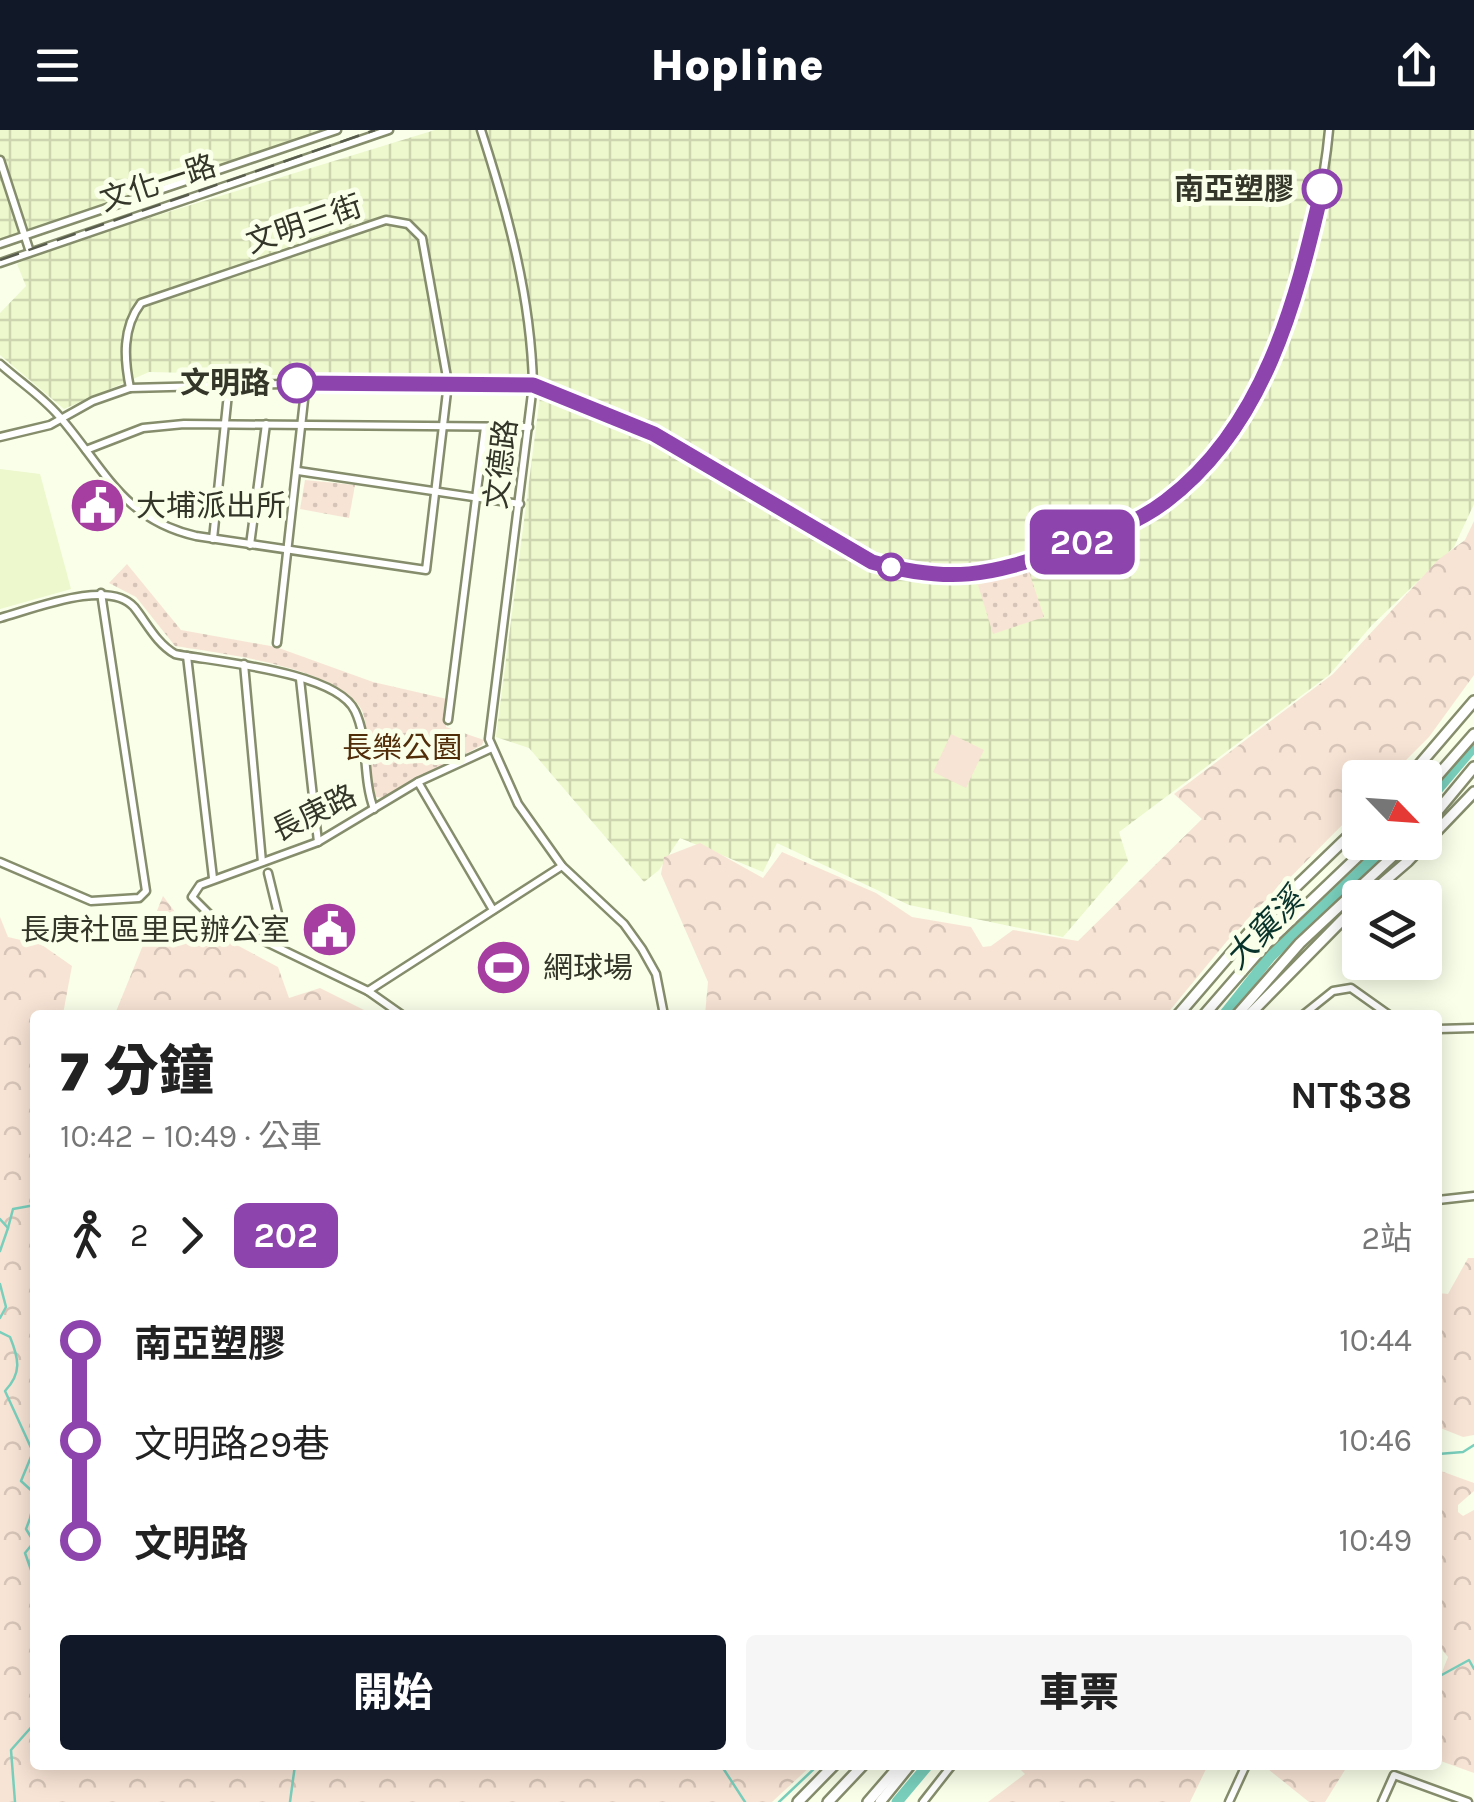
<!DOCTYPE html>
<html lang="zh-TW">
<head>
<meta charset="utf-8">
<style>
  body { margin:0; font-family:Karla,"Noto Sans TC",sans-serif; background:#f6f6f6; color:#222; height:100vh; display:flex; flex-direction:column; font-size:38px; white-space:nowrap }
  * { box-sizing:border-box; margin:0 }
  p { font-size:32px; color:#767676 }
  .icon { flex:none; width:55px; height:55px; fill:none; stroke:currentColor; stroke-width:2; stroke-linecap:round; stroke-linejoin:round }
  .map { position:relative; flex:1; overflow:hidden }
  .sheet { position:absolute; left:30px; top:880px; width:1412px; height:760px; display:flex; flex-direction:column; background:#fff; border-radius:10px; box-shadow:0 5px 25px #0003 }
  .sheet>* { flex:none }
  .badge { padding:0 20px; border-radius:15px; font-size:35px; line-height:65px }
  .needle { width:65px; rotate:115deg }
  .controls { position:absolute; left:1342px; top:630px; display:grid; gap:20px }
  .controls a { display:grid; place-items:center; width:100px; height:100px; border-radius:10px; background:#fff; box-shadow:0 5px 25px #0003; font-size:50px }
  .map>.badge { position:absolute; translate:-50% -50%; box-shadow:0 0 0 5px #fff }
  .legs { display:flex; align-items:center; gap:15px; height:110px; padding:0 30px; font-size:32px }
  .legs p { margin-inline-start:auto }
  .headline { display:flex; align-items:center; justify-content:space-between; height:170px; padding:0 30px }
  h1 { font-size:55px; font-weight:800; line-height:75px }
  .action { display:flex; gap:20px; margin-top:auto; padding:20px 30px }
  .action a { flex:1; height:115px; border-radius:10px; background:#111827; color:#fff; font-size:40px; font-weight:800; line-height:115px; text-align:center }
  .action a+a { background:#f6f6f6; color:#222 }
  ul { padding:0 30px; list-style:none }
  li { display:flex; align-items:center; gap:35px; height:100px; font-size:38px }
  li i { display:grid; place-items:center; width:15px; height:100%; margin:0 12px; background:currentColor }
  li i::after { content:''; width:25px; height:25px; margin:-12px; border:8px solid; border-radius:50%; background:#fff }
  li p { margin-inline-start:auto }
  li:first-child i { background:linear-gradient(#0000 50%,currentColor 0) }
  li:last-child i { background:linear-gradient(currentColor 50%,#0000 0) }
  header { display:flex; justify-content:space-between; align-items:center; height:130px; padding:0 30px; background:#111827; color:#fff; font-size:45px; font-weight:800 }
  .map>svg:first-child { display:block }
  .built { fill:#edf8cc }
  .industrial { fill:url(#industrial-grid) }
  .green { fill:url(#green-dots) }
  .forest { fill:url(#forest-crowns) }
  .pitch { fill:#f8e4d5 }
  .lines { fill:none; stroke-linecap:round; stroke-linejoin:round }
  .stream { stroke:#79cfbc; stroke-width:2.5 }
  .river { stroke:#79cfbc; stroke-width:11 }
  .minor-casing { stroke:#858d6c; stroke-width:11 }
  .highway-casing { stroke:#858d6c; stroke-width:14 }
  .minor { stroke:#fff; stroke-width:6 }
  .highway { stroke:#fff; stroke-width:9 }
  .rail { stroke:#585c4c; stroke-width:2.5; stroke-dasharray:20 10; stroke-linecap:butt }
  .line-1-casing { stroke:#fff; stroke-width:22 }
  .line-1 { stroke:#8e44ad; stroke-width:15 }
  .stop-1-dot { fill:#fff; stroke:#8e44ad; stroke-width:5 }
  .labels { text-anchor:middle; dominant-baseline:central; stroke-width:10; stroke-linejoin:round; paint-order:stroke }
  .street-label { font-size:30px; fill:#333628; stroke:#f9ffe9 }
  .stop-label { font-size:30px; font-weight:bold; fill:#333628; stroke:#f9ffe9; text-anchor:end }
  .poi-label { font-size:30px; fill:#333628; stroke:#f9ffe9; text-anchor:start }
  .park-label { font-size:30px; fill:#522d0a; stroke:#f9ffe9 }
  .water-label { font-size:32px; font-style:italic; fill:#08332b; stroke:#f9ffe9 }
</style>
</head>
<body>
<header><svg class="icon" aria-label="menu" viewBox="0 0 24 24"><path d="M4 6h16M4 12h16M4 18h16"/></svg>Hopline<svg class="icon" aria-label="share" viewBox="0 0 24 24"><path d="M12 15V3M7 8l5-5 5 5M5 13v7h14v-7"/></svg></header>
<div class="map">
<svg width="1474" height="1672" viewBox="0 0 1474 1672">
  <defs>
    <pattern id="industrial-grid" width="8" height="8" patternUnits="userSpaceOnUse" patternTransform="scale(2.5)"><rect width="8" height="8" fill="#edf8cc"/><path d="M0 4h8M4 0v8" fill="none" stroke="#ccd5af"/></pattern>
    <pattern id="green-dots" width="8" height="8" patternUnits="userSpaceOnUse" patternTransform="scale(2.5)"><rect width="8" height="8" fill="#f8e4d5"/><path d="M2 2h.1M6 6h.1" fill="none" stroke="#d5c4b7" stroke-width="1.8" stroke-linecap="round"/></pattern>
    <pattern id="forest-crowns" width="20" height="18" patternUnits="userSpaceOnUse" patternTransform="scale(2.5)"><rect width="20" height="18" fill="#f8e4d5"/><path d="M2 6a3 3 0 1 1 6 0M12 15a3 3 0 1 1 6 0" fill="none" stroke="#d5c4b7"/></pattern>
  </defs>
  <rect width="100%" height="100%" fill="#f9ffe9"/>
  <path class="built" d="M0,339L40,344L71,459L0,479Z"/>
  <g class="industrial">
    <path d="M0,0H325L0,120Z"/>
    <path d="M435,0H1474V374L1454,417L1372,495L1329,545L1119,702L1128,731L1063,807L909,775L777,713L763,742L680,708L659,740L644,752L529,618L496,607L542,251L149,242L64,279L0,225V183L26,156L17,134L44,120Z"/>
  </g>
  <g class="green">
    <path d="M305,350L355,355L349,388L300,379Z"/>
    <path d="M127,434L181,500L276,517L373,552L447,569L446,597L484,610L482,615L383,668L376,667C361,646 371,608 363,583C347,538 218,523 175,516L136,467L109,453Z"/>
    <path d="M1028,439L1044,487L993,504L978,455Z"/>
  </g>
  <g class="forest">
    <path d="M1474,391V545L1429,607L1389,647L1360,648V677L1227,811L1166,885H705L708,852L661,744L664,727L700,713L763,748L782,722L876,763L912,787L971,797L983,817L991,816L1013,800L1078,811L1202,689L1174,664L1333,544L1438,430L1465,410Z"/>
    <path d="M163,766L175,782L278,837L289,868L320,858L374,885H35V1635H812L772,1672H0V787L8,807L42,815L72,836L63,884H115Z"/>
    <path d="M1468,1128H1474V1305L1463,1307L1438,1297V1163L1448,1164Z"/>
    <path d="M1438,1340L1474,1353V1361L1458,1375V1382L1463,1386L1474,1380V1643L1438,1630V1552L1448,1527L1438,1515Z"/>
    <path d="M987,1635H1208L1190,1672H988L1025,1644L1017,1636Z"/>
    <path d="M1263,1635H1348L1325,1672H1309Z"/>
  </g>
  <path class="pitch" d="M951,604L984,620L966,658L933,642Z"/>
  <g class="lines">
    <g class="stream">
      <path d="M0,1089L8,1098L0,1121"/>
      <path d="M8,1098L13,1079L35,1075"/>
      <path d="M0,1154L6,1177L0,1188"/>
      <path d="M0,1202L10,1207C19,1229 22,1243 5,1261L33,1322L21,1351L33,1362L34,1378L26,1399L34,1412L25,1423L35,1451"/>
      <path d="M1438,1324L1463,1322L1474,1315"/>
      <path d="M1438,1547L1469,1530L1474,1539"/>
      <path d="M721,1635L745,1672"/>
      <path d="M15,1672L11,1620L35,1593"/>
      <path d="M290,1672L295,1635"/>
      <path d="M779,1672L818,1635"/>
    </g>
    <g class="river">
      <path d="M1425,674L1474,616"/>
      <path d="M1224,885L1270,827L1391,712"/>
      <path d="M897,1672L928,1635"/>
    </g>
    <defs>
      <g id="minor">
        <path d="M481,0C508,83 531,167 533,255L489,609L518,674L562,736L624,794L642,819L656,844L664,885"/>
        <path d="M0,30L29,119"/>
        <path d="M0,114L337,0"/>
        <path d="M0,133L389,0"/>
        <path d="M0,234C20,252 42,266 59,286C105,339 122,389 196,406L426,440L448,253L422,108L408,94L386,90L141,173C122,198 124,229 130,258"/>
        <path d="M0,307L50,295L93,271L130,258L362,252L533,255L653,304L872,432C951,454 990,445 1065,418C1205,368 1250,301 1293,164C1310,109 1324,57 1329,0"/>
        <path d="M86,320L143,298L184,294L529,297"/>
        <path d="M298,341L520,374"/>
        <path d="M213,409L229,254"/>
        <path d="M250,415L266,294"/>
        <path d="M0,488C33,479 109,448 134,477C147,493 156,513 175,524C215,532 336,541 355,581C369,610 362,648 374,679"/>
        <path d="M277,513L306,252"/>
        <path d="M187,526L213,748"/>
        <path d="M244,534L262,732"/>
        <path d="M300,549L318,712"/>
        <path d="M448,590L485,297"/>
        <path d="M418,652L493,780"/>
        <path d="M0,732L91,771L139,768L146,761L101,463"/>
        <path d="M268,743L279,788"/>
        <path d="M368,861L562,736"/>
        <path d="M402,885L368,861L210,785L192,767L200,755L318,712L418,652L492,618"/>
        <path d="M1303,885L1333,861L1351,858L1389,885"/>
        <path d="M1438,899L1474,898"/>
        <path d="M1438,1070L1474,1066"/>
        <path d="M923,1672L952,1635"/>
        <path d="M1229,1672L1246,1635"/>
        <path d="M1382,1672L1394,1645L1468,1672"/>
      </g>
      <g id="highway">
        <path d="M1408,648L1474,571"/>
        <path d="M1425,660L1474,604"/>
        <path d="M1425,696L1474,637"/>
        <path d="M1365,768L1408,731L1474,662"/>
        <path d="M1178,885L1252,799L1360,695"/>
        <path d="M1204,885L1264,816L1373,712"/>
        <path d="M1237,885L1300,813L1408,712"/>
        <path d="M1249,885L1360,772"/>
        <path d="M798,1672L834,1635"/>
        <path d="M828,1672L863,1635"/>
        <path d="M868,1672L900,1635"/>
        <path d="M880,1672L910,1635"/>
      </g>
    </defs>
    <use href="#minor" class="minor-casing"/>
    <use href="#highway" class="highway-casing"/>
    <use href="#minor" class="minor"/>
    <use href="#highway" class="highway"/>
    <path class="rail" d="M0,130L375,0"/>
  </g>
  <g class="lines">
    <defs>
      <path id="line-1" d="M297,253L533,255L654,304L872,432C950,454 989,446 1064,419C1099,406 1136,394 1166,371C1264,297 1296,173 1322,59"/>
    </defs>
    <use href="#line-1" class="line-1-casing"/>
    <use href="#line-1" class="line-1"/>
  </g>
  <defs>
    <symbol id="civic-disc" viewBox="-11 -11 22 22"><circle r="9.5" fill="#a63da0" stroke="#f9ffe9"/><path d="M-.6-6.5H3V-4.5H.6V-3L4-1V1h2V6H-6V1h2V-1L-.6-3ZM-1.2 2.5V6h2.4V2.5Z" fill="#fff"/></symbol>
    <symbol id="stadium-disc" viewBox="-11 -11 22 22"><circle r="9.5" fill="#a63da0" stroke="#f9ffe9"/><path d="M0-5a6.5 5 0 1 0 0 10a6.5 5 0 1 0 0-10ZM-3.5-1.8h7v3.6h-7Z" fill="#fff"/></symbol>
  </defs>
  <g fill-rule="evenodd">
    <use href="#civic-disc" x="66" y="344" width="63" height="63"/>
    <use href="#civic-disc" x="298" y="768" width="63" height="63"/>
    <use href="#stadium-disc" x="472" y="806" width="63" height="63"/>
  </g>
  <g class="stop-1-dot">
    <circle cx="1322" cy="59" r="18"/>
    <circle cx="297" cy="253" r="18"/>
    <circle cx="891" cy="437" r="12"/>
  </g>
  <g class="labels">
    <g class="street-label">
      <text transform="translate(158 53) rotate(-18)">文化一路</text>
      <text transform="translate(304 94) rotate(-19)">文明三街</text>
      <text transform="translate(501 334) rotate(-83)">文德路</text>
      <text transform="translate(314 683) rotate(-26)">長庚路</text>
    </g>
    <g class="stop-label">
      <text x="1294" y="59">南亞塑膠</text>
      <text x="270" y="253">文明路</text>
    </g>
    <g class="poi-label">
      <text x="136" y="376">大埔派出所</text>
      <text x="290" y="800" text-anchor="end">長庚社區里民辦公室</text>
      <text x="543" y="838">網球場</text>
    </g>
    <g class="park-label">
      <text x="402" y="618">長樂公園</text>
    </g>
    <g class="water-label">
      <text transform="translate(1264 799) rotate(-46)">大窠溪</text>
    </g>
  </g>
</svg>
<div class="controls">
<a><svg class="needle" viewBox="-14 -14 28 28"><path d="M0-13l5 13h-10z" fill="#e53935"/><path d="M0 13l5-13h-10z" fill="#767676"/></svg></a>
<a><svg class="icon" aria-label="layers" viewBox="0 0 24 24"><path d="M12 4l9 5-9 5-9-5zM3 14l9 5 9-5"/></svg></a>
</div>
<b class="badge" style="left:1082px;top:412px;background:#8e44ad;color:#fff">202</b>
<section class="sheet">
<div class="headline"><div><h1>7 分鐘</h1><p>10:42 – 10:49 · 公車</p></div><b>NT$38</b></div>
<div class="legs"><svg class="icon" aria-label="walk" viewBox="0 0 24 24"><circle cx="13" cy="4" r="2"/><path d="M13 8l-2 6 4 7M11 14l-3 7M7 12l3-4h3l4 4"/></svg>2<svg class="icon" aria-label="forward" viewBox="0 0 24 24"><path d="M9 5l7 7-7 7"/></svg><b class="badge" style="background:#8e44ad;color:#fff">202</b><p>2站</p></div>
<ul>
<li><i style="color:#8e44ad"></i><b>南亞塑膠</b><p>10:44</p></li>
<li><i style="color:#8e44ad"></i><span>文明路29巷</span><p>10:46</p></li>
<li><i style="color:#8e44ad"></i><b>文明路</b><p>10:49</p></li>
</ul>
<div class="action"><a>開始</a><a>車票</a></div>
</section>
</div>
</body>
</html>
